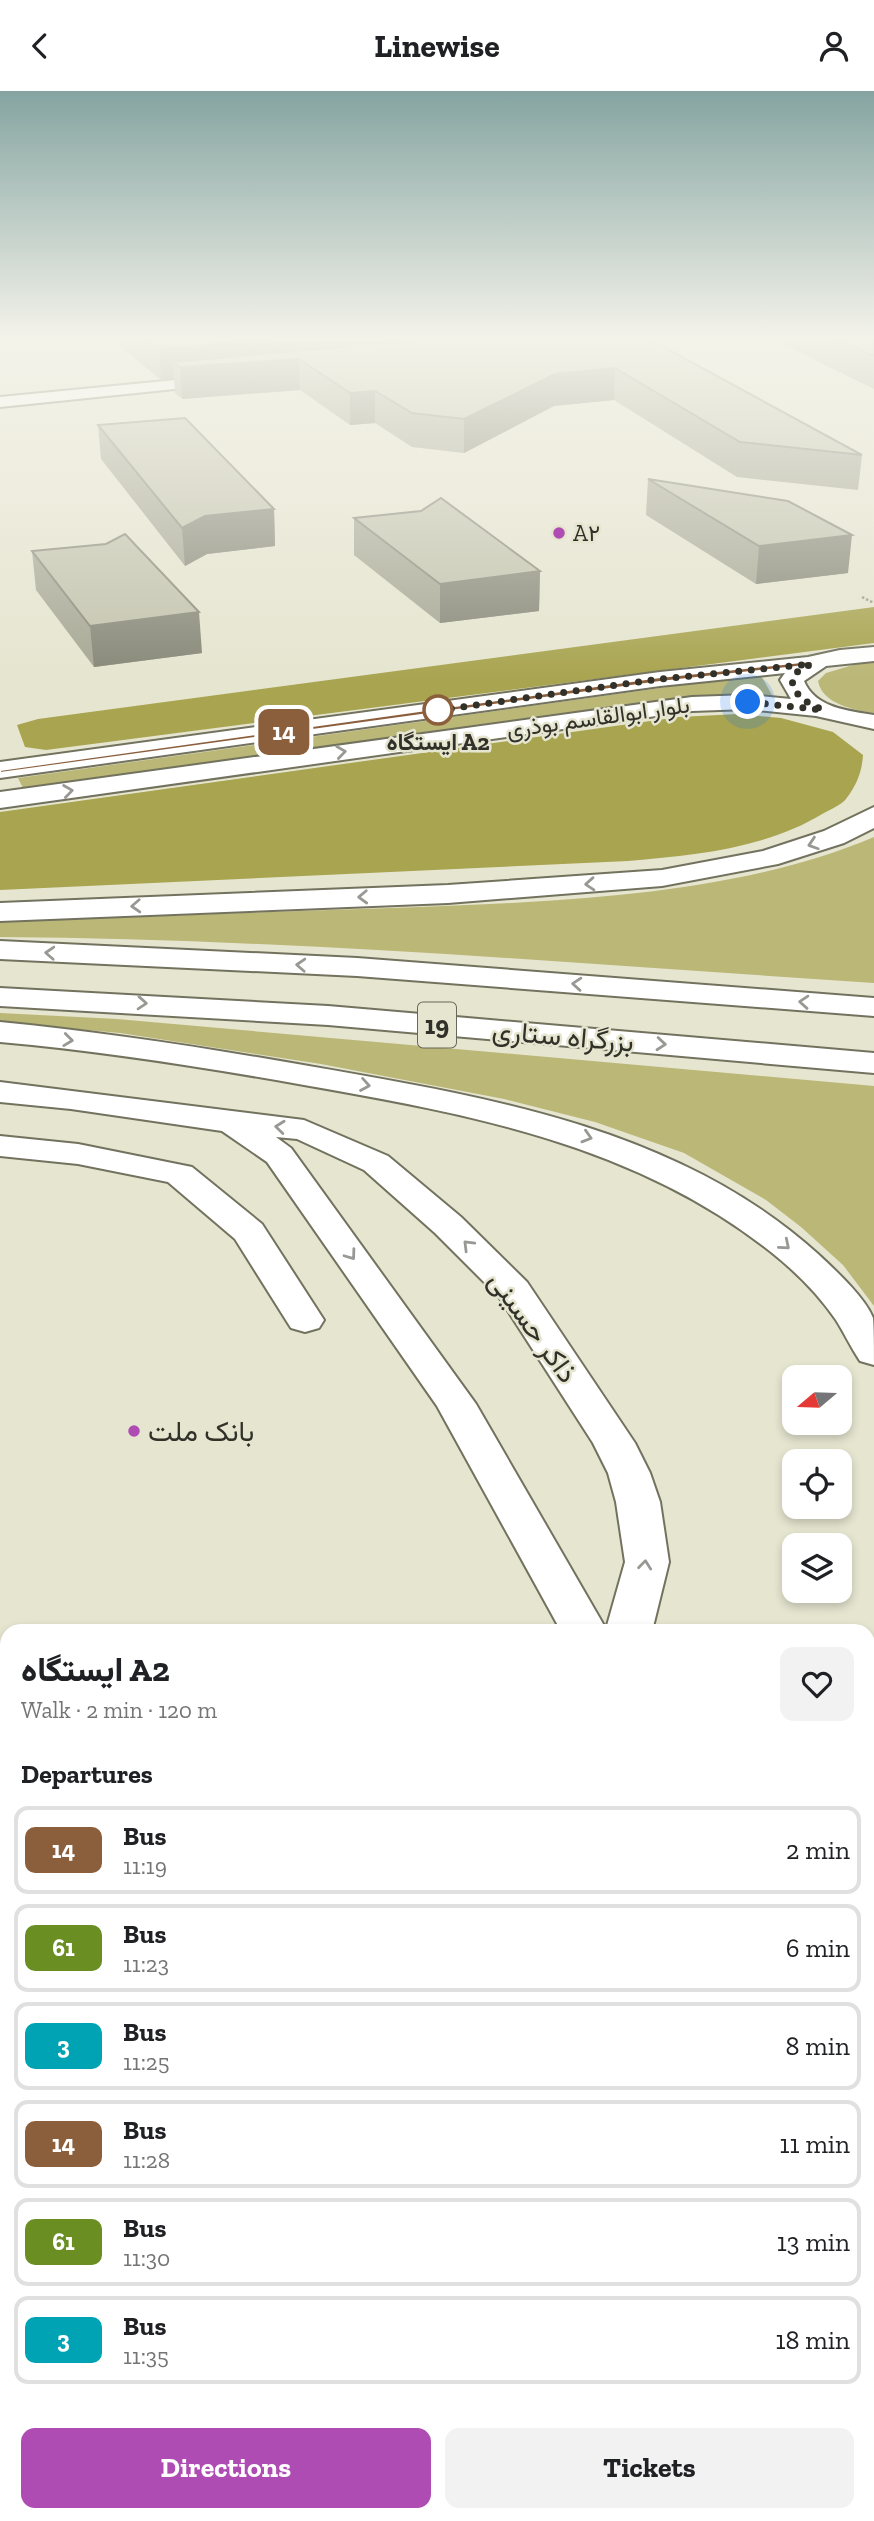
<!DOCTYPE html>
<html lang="en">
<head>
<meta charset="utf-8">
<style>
  body { margin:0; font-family:"Zilla Slab",Vazirmatn,serif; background:#f2f2f2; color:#202124; height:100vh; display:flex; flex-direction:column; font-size:26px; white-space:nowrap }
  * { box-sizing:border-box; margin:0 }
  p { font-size:23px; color:#757577 }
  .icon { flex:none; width:38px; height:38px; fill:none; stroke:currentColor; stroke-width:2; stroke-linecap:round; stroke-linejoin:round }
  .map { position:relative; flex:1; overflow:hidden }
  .drawer { position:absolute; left:0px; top:1533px; width:875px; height:898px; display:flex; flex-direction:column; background:#fff; border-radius:21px 21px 0 0; box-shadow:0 4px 10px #0003 }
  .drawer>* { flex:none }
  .badge { padding:0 14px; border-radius:10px; font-size:24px; line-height:46px }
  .needle { width:46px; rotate:251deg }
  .fabs { position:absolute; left:782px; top:1274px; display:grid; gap:14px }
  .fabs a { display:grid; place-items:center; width:70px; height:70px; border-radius:14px; background:#fff; box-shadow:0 4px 10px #0003; font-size:35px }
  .you { position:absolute; width:35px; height:35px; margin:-18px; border:5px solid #fff; border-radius:50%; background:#1a73e8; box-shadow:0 0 0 10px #1a73e833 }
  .map>.badge { position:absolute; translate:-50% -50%; box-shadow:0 0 0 4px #fff }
  h2 { padding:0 21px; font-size:26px; line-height:63px }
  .round { display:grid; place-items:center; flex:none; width:74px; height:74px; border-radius:14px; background:#f2f2f2 }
  .overview { display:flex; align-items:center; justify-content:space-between; height:119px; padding:0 21px }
  h1 { font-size:33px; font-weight:800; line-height:52px }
  .button { display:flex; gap:14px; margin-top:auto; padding:14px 21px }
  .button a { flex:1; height:80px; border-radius:14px; background:#ae4cb3; color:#fff; font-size:28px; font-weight:800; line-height:80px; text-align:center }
  .button a+a { background:#f2f2f2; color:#202124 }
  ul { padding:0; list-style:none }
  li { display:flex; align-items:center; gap:21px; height:88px; margin:0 14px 10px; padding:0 7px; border:4px solid #e0e0e0; border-radius:14px }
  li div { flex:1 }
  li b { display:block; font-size:26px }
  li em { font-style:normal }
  li .badge { min-width:77px; font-weight:700; text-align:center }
  header { display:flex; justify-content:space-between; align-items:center; height:91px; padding:0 21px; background:#fff; font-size:32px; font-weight:800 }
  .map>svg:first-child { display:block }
  .green { fill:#bab777 }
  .forest { fill:#a8a450 }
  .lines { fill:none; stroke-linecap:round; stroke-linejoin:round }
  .minor-casing { stroke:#72725f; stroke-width:4 }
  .major-casing { stroke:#72725f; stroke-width:4 }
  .highway-casing { stroke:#72725f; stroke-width:4 }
  .path { stroke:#9c9c8c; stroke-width:2.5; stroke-dasharray:2.5 2; stroke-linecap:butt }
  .minor { fill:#fff; fill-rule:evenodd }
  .major { fill:#fff; fill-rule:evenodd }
  .highway { fill:#fff; fill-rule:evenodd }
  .wall { fill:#a7a795 }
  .shaded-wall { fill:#888879 }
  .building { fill:#c2c2ad; stroke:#888879; stroke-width:2 }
  .oneway { stroke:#989894 }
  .line { fill:#8b5e3c; stroke:#fff; stroke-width:2 }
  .walk { stroke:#313129; stroke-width:7; stroke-dasharray:0 12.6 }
  .poi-dot { fill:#ae4cb3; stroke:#e6e5d0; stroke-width:2.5 }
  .stop-dot { fill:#fff; stroke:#8b5e3c; stroke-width:3.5 }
  .labels { text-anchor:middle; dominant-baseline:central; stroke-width:5; stroke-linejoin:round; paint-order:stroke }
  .far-poi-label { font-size:23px; fill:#313129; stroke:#e6e5d0; text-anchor:start }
  .far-street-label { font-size:23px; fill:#313129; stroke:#e6e5d0 }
  .far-stop-label { font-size:23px; font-weight:bold; fill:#313129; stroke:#e6e5d0 }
  .shield { fill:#e6e5d0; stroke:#67675b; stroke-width:2 }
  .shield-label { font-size:26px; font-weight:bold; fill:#313129 }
  .street-label { font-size:28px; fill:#313129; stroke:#e6e5d0 }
  .poi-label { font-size:28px; fill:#313129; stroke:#e6e5d0; text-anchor:start }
</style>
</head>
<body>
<header><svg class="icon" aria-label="back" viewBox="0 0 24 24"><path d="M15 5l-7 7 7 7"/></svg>Linewise<svg class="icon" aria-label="person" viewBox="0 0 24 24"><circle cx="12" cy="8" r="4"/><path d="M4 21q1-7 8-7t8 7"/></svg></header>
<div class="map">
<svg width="874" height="2430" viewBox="0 0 874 2430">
  <rect width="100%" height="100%" fill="#e6e5d0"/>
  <g class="green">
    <path d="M863,571H874V622C854,619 822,613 818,590L826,582Z"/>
    <path d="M760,583L772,604H709L432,645L23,697L18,687Z"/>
    <path d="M874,746V892C583,873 292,848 0,846V831C130,826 260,821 391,817C545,811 731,807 874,746Z"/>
    <path d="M0,922L117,928L874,995V1215L843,1174L801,1136L766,1109L684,1062L595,1031L504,1008L321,973L120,942L0,931Z"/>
    <path d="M874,1770V1965L868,1959V1774Z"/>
  </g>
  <g class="forest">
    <path d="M874,516V552L46,659L25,656L17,634L38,628Z"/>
    <path d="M738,623L781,627L833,641L863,664C862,680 857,694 846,708C841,714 831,718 824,722C765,758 695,764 628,770L0,799V721L679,626Z"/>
  </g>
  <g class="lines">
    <defs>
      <g id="minor">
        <path d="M227,284L235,289L233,292L0,316V306Z"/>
        <path d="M0,991L304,1029L388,1065L461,1126L527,1191L635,1352L650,1382L660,1411L669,1471L652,1540H561L437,1315L267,1071L222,1040L71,1018L0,1011ZM276,1046L297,1048L364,1079L435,1142L499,1206L593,1352L608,1382L616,1411L625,1471L606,1538L476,1313L291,1057Z"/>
        <path d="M0,1045L78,1053L192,1076L262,1133L324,1229L319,1237L305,1241L291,1237L235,1148L168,1091L78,1073L0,1065Z"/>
        <path d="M874,2093V2151L868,2153V2095Z"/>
        <path d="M874,2237V2300L868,2303V2239Z"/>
        <path d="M7,2324V2390L0,2393V2327Z"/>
        <path d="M189,2424H270L267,2430H186Z"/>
        <path d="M458,2424H538L535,2430H455Z"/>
      </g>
      <g id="major">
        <path d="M874,556V570L826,575L804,590C815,617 849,620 874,624V638L816,625L748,618L692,620L0,717V701L692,606L748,604L791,608L780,589L785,582L660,595L0,687V671L660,581L808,566L840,559Z"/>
        <path d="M874,1691V1731L868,1733V1693Z"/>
        <path d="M868,2002L874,2004V2058L868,2056Z"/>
      </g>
      <g id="highway">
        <path d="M874,716V737L844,752L778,773L662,795L448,812L0,830V812L448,794L662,779L763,760L824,740Z"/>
        <path d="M0,850L357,867L874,907V925L357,885L0,868Z"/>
        <path d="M0,897L328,915L874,962V982L328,934L0,915Z"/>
        <path d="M0,931C104,941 206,957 309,975C487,1006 679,1037 818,1163C834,1178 865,1206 873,1227C874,1239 874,1261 874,1274L860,1270C851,1257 845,1243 836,1229C819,1204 795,1180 771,1161C635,1053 469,1023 304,994C203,976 102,960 0,951Z"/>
      </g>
    </defs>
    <use href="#minor" class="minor-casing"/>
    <use href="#major" class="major-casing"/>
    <use href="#highway" class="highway-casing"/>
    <path class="path" d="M862,506L874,512"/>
    <use href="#minor" class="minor"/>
    <use href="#major" class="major"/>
    <use href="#highway" class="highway"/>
  </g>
  <g class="wall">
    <path d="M111,248H689L654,251L862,364L858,399L737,386L614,309L554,315L464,362L412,356L375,332L350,334L300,299L182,308L175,302L174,287L161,289Z"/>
    <path d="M772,248H874V298Z"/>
    <path d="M98,334L274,418L275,455L207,463L185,475L101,368Z"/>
    <path d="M648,388L848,482L756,493L646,424Z"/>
    <path d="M354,427L540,480L539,520L440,532L354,464Z"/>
    <path d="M32,460L202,562L94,576L36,499Z"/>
  </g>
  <g class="shaded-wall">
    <path d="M271,248H575L299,268L300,299L182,308L180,276L173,271L174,287L161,289L159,258Z"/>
    <path d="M606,248H689L606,255Z"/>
    <path d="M615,277L614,309L554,315L464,362V328L555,283Z"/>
    <path d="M375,300V332L350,334V302Z"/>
    <path d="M274,418L275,455L207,463L185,475L182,437L205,425Z"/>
    <path d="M852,444L848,482L756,493L759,455Z"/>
    <path d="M540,480L539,520L440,532V493Z"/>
    <path d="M199,521L202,562L94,576L90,535Z"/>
  </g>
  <g class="building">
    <path d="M146,248H271L159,258Z"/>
    <path d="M426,248H649L862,364L740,351L615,277L555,283L464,328L412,322L375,300L350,302L299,268L180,276L173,271Z"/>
    <path d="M837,248H874V265Z"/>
    <path d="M185,327L274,418L205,425L182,437L98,334Z"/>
    <path d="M648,388L788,410L852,444L759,455Z"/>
    <path d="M441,407L540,480L440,493L354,427L421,420Z"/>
    <path d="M125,443L199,521L90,535L32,460L106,453Z"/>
  </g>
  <defs><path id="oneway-chevron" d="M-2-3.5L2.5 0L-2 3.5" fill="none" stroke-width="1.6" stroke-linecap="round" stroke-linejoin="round" transform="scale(1.75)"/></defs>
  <g class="oneway">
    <use href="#oneway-chevron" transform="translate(341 661) rotate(-8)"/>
    <use href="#oneway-chevron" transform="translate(68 700) rotate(-8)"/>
    <use href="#oneway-chevron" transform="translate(813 753) rotate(162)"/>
    <use href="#oneway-chevron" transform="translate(590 793) rotate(176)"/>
    <use href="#oneway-chevron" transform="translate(363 806) rotate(178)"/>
    <use href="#oneway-chevron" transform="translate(136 815) rotate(177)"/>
    <use href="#oneway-chevron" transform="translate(50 862) rotate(-177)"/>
    <use href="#oneway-chevron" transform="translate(301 874) rotate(-177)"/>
    <use href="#oneway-chevron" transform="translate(577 893) rotate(-176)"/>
    <use href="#oneway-chevron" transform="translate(804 911) rotate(-176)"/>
    <use href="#oneway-chevron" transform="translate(142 912) rotate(4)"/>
    <use href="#oneway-chevron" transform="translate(68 949) rotate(7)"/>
    <use href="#oneway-chevron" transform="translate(661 953) rotate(5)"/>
    <use href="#oneway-chevron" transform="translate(365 994) rotate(10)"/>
    <use href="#oneway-chevron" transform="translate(280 1036) rotate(-174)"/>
    <use href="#oneway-chevron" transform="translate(587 1046) rotate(17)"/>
    <use href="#oneway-chevron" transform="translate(468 1154) rotate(-135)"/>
    <use href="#oneway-chevron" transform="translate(785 1154) rotate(40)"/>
    <use href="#oneway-chevron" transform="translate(351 1164) rotate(54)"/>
    <use href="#oneway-chevron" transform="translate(645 1474) rotate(-84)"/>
  </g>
  <linearGradient id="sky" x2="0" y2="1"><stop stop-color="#85a4a1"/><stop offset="0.42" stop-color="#f4f3ea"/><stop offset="1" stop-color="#f4f3ea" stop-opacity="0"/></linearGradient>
  <rect width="874" height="588" fill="url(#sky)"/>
  <path class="line" d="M811,570L814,574L660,591L0,682V679L660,586Z"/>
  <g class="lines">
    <path class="walk" d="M438,619L426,621L660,588L811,573L798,580L792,589C795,607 808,612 823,619L748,611"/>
  </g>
  <g class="poi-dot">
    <circle cx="559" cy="442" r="7"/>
    <circle cx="134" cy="1340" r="7"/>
  </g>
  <circle class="stop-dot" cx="438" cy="619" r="14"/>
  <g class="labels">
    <g class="far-poi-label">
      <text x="573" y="442">A۲</text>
    </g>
    <g class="far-street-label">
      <text transform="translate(598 626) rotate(-8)">بلوار ابوالقاسم بوذری</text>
    </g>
    <g class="far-stop-label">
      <text x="438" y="651">ایستگاه A2</text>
    </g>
    <rect class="shield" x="418" y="911.5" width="38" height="45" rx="5"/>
    <g class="shield-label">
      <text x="437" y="934">19</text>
    </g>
    <g class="street-label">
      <text transform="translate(563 945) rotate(5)">بزرگراه ستاری</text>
      <text transform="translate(533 1236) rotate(54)">ذاکر حسینی</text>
    </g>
    <g class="poi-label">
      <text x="148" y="1340">بانک ملت</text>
    </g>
  </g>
</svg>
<div class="fabs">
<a><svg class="needle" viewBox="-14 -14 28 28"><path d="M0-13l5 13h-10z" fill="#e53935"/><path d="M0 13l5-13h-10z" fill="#757577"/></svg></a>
<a><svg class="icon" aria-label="locate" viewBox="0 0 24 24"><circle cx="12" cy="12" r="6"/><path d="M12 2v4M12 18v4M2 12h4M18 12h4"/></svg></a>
<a><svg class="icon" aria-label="layers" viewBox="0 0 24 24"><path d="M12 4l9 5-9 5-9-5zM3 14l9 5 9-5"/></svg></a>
</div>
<div class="you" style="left:748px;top:611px"></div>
<b class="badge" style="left:284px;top:641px;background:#8b5e3c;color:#fff">14</b>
<section class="drawer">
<div class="overview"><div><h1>ایستگاه A2</h1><p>Walk · 2 min · 120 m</p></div><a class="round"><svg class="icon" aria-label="heart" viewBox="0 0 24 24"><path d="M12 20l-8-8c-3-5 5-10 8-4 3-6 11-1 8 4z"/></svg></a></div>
<h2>Departures</h2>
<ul>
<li><span class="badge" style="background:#8b5e3c;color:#fff">14</span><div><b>Bus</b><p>11:19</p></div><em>2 min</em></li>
<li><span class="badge" style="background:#6b8e23;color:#fff">61</span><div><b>Bus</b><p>11:23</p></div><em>6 min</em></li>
<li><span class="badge" style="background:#00a3b4;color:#fff">3</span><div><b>Bus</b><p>11:25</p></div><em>8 min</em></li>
<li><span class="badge" style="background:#8b5e3c;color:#fff">14</span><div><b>Bus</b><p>11:28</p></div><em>11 min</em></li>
<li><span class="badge" style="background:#6b8e23;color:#fff">61</span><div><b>Bus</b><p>11:30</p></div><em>13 min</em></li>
<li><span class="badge" style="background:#00a3b4;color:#fff">3</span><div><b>Bus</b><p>11:35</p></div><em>18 min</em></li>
</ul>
<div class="button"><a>Directions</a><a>Tickets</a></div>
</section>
</div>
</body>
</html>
